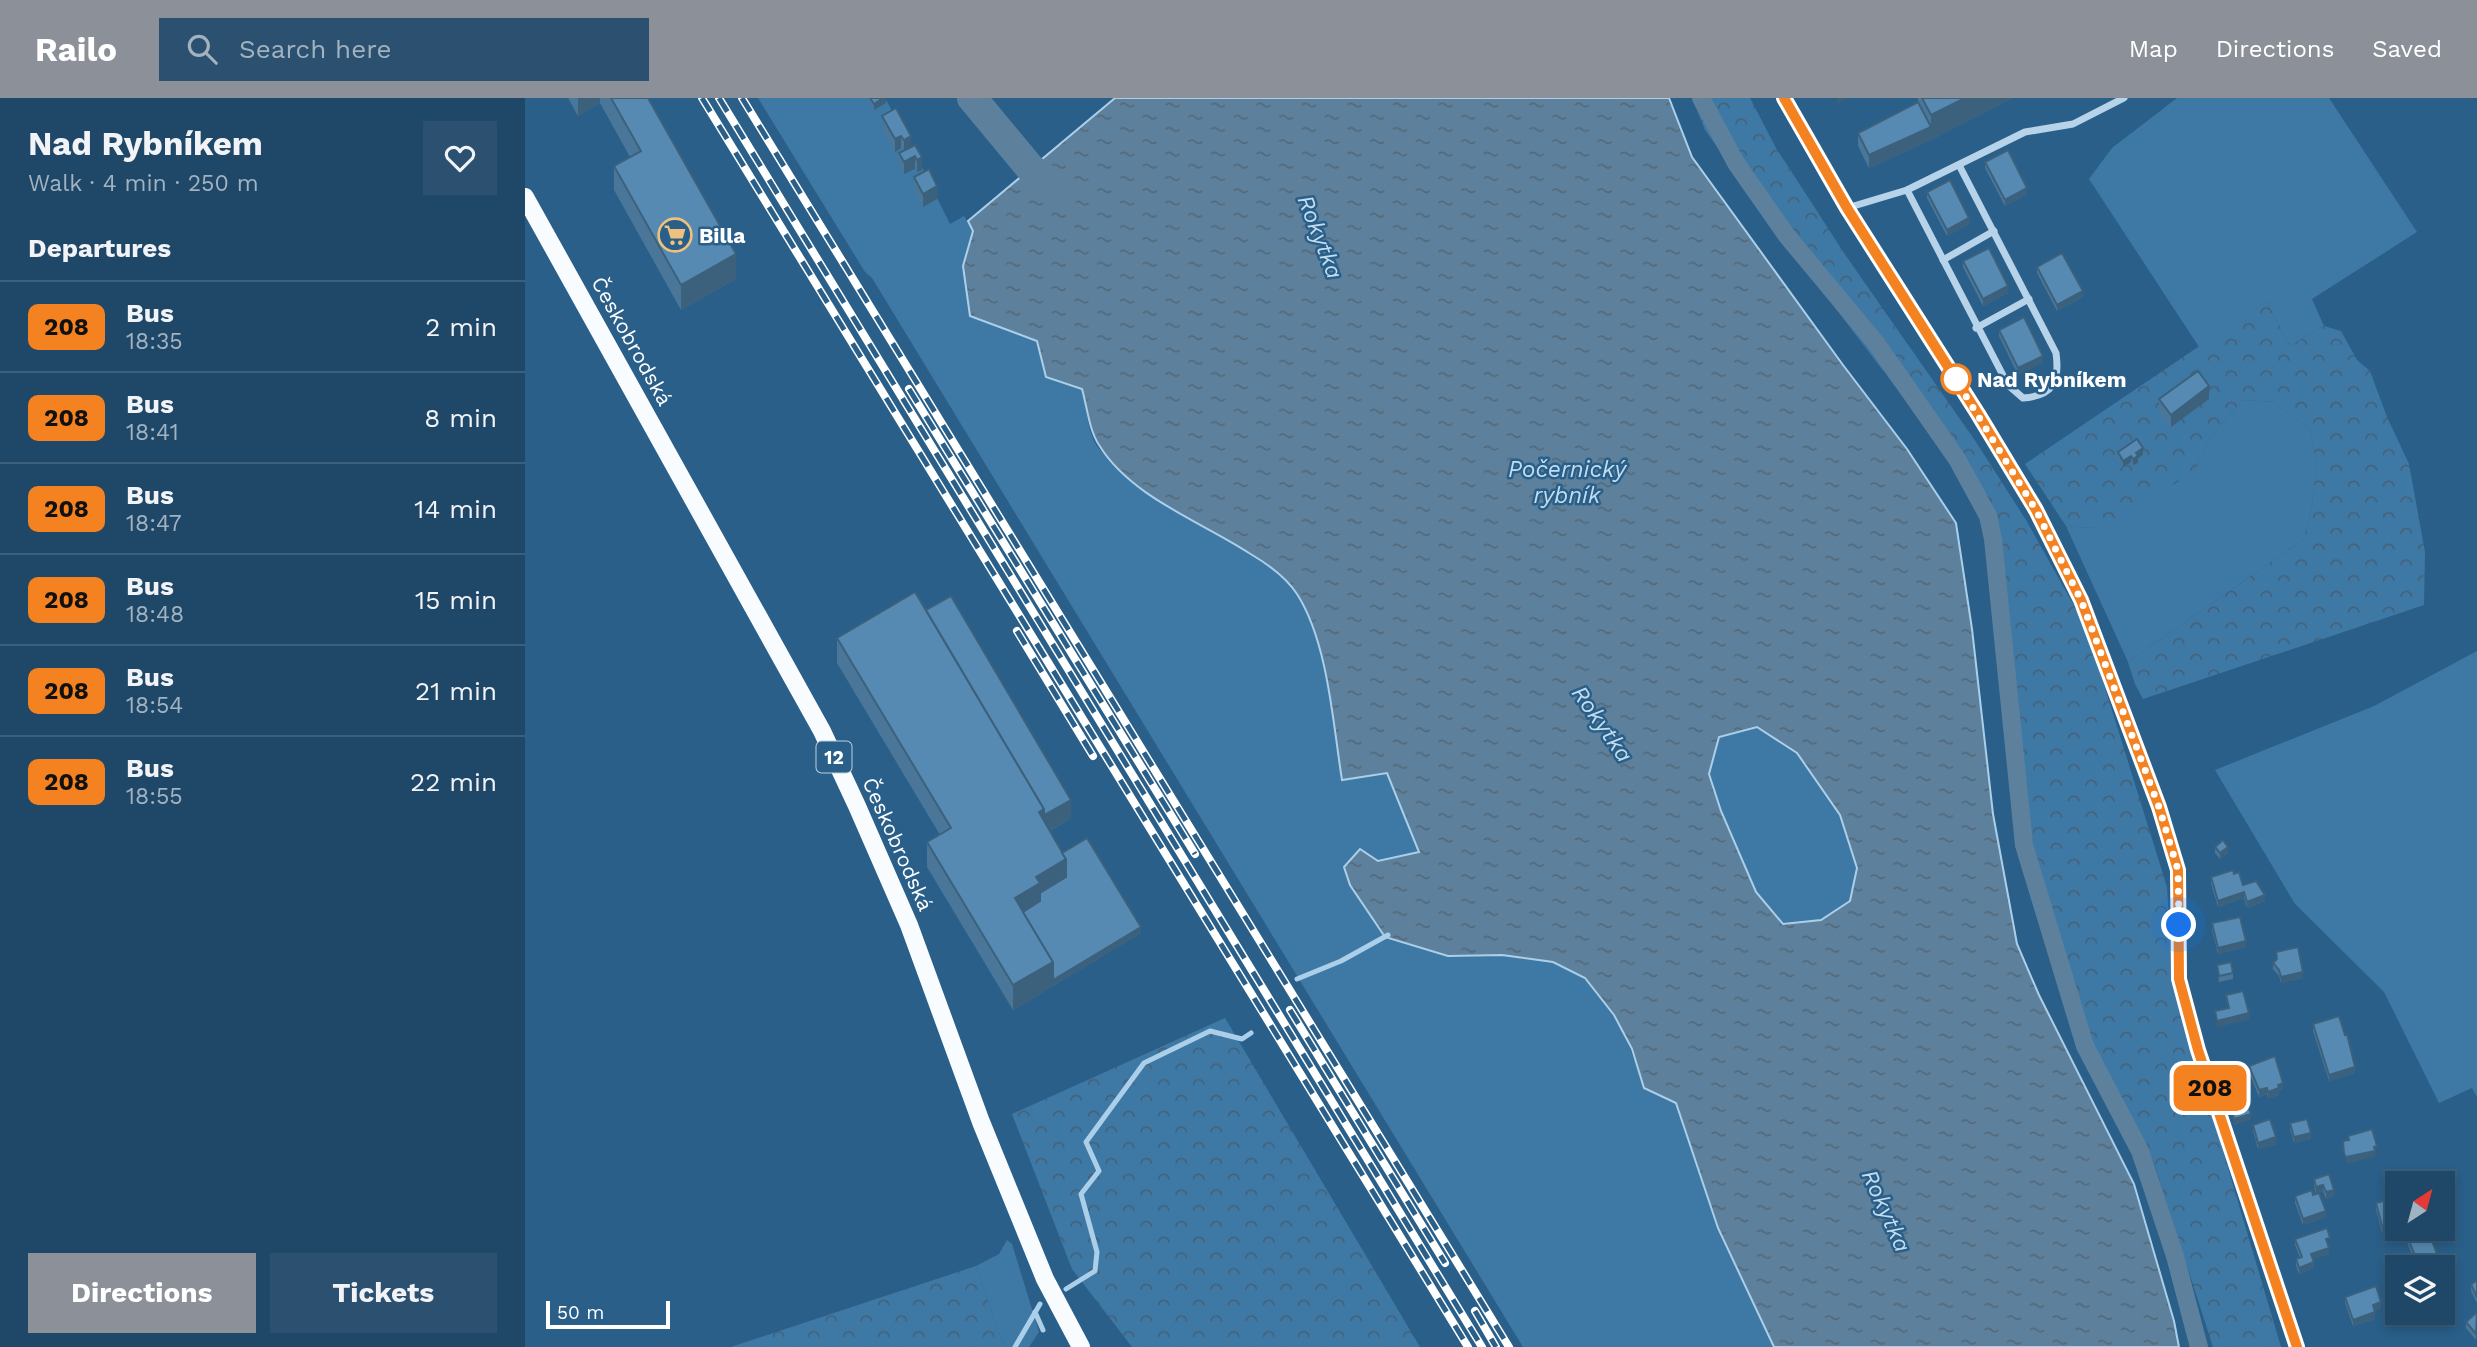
<!DOCTYPE html>
<html lang="en">
<head>
<meta charset="utf-8">
<style>
  body { margin:0; font-family:"Work Sans",sans-serif; background:#2c5170; color:#f1f3f6; height:100vh; display:flex; flex-direction:column; font-size:26px; white-space:nowrap }
  * { box-sizing:border-box; margin:0 }
  p { font-size:23px; color:#a1b2c0 }
  .icon { flex:none; width:38px; height:38px; fill:none; stroke:currentColor; stroke-width:2; stroke-linecap:round; stroke-linejoin:round }
  .map { position:relative; flex:1; overflow:hidden }
  .panel { display:flex; flex-direction:column; background:#1f4767; width:525px }
  .panel>* { flex:none }
  .badge { padding:0 14px; border-radius:10px; font-size:24px; line-height:46px }
  .needle { width:46px; rotate:36deg }
  .buttons { position:absolute; left:1860px; top:1073px; display:grid; gap:14px }
  .buttons a { display:grid; place-items:center; width:70px; height:70px; border-radius:0px; background:#1f4767; box-shadow:0 4px 10px #0003,0 0 0 2px #3c5f7b; font-size:35px }
  .scale { position:absolute; left:21px; bottom:18px; width:124px; box-sizing:border-box; padding-left:7px; border:4px solid #fff; border-top:0; font-size:19px; line-height:24px; white-space:nowrap; color:#fff; -webkit-text-stroke:5px #295f89; paint-order:stroke }
  .you { position:absolute; width:35px; height:35px; margin:-18px; border:5px solid #fff; border-radius:50%; background:#1a73e8; box-shadow:0 0 0 10px #1a73e833 }
  .map>.badge { position:absolute; translate:-50% -50%; box-shadow:0 0 0 4px #fff }
  h2 { padding:0 28px; font-size:26px; line-height:63px }
  .round { display:grid; place-items:center; flex:none; width:74px; height:74px; border-radius:0px; background:#2c5170 }
  .overview { display:flex; align-items:center; justify-content:space-between; height:119px; padding:0 28px }
  h1 { font-size:33px; font-weight:700; line-height:52px }
  .primary-button { display:flex; gap:14px; margin-top:auto; padding:14px 28px }
  .primary-button a { flex:1; height:80px; border-radius:0px; background:#8c9099; color:#fff; font-size:28px; font-weight:700; line-height:80px; text-align:center }
  .primary-button a+a { background:#2c5170; color:#f1f3f6 }
  ul { padding:0; list-style:none }
  li { display:flex; align-items:center; gap:21px; height:91px; padding:0 28px; border-top:2px solid #3c5f7b }
  li div { flex:1 }
  li b { display:block; font-size:26px }
  li em { font-style:normal }
  li .badge { min-width:77px; font-weight:700; text-align:center }
  header { display:flex; align-items:center; gap:42px; box-sizing:border-box; height:98px; padding:0 35px; background:#8c9099; color:#fff }
  header strong { font-size:33px }
  nav { display:flex; gap:38px; margin-inline-start:auto; font-size:24px }
  .search { width:490px; height:63px; background:#2c5170; display:flex; align-items:center; gap:18px; box-sizing:border-box; padding:0 24px; border-radius:0px; color:#a1b2c0; font-size:26px }
  main { display:flex; flex:1; min-height:0 }
  .map>svg:first-child { display:block }
  .green { fill:#3e79a6 }
  .forest { fill:url(#forest-crowns) }
  .water { fill:url(#water-ripples); stroke:#accfe9; stroke-width:2; fill-rule:evenodd }
  .lines { fill:none; stroke-linecap:round; stroke-linejoin:round }
  .stream { stroke:#accfe9; stroke-width:5 }
  .canal { stroke:#5d819d; stroke-width:18 }
  .river { stroke:#5d819d; stroke-width:30 }
  .minor { stroke:#b7d3e9; stroke-width:7 }
  .primary { stroke:#f9fcfe; stroke-width:18 }
  .rail-casing { stroke:#fff; stroke-width:8 }
  .rail { stroke:#295f89; stroke-width:5; stroke-dasharray:16; stroke-linecap:butt }
  .wall { fill:#4a7799 }
  .shaded-wall { fill:#3c617d }
  .building { fill:#568ab2; stroke:#3c617d; stroke-width:2 }
  .line-casing { stroke:#fff; stroke-width:16 }
  .line { stroke:#f58220; stroke-width:10 }
  .walk { stroke:#fff; stroke-width:7; stroke-dasharray:0 12.6 }
  .stop-dot { fill:#fff; stroke:#f58220; stroke-width:3.5 }
  .labels { text-anchor:middle; dominant-baseline:central; stroke-width:5; stroke-linejoin:round; paint-order:stroke }
  .shield { fill:#295f89; stroke:#bfcfdc; stroke-width:2 }
  .shield-label { font-size:19px; font-weight:bold; fill:#fff }
  .poi-label { font-size:21px; font-weight:bold; fill:#fff; stroke:#295f89; text-anchor:start }
  .street-label { font-size:21px; fill:#fff; stroke:#295f89 }
  .stop-label { font-size:21px; font-weight:bold; fill:#fff; stroke:#295f89; text-anchor:start }
  .water-label { font-size:23px; font-style:italic; fill:#c3ddf0; stroke:#295f89 }
</style>
</head>
<body>
<header>
<strong>Railo</strong>
<div class="search"><svg class="icon" aria-label="search" viewBox="0 0 24 24"><circle cx="10" cy="10" r="6"/><path d="M15 15l6 6"/></svg>Search here</div>
<nav><a>Map</a><a>Directions</a><a>Saved</a></nav>
</header>
<main>
<section class="panel">
<div class="overview"><div><h1>Nad Rybníkem</h1><p>Walk · 4 min · 250 m</p></div><a class="round"><svg class="icon" aria-label="heart" viewBox="0 0 24 24"><path d="M12 20l-8-8c-3-5 5-10 8-4 3-6 11-1 8 4z"/></svg></a></div>
<h2>Departures</h2>
<ul>
<li><span class="badge" style="background:#f58220;color:#111">208</span><div><b>Bus</b><p>18:35</p></div><em>2 min</em></li>
<li><span class="badge" style="background:#f58220;color:#111">208</span><div><b>Bus</b><p>18:41</p></div><em>8 min</em></li>
<li><span class="badge" style="background:#f58220;color:#111">208</span><div><b>Bus</b><p>18:47</p></div><em>14 min</em></li>
<li><span class="badge" style="background:#f58220;color:#111">208</span><div><b>Bus</b><p>18:48</p></div><em>15 min</em></li>
<li><span class="badge" style="background:#f58220;color:#111">208</span><div><b>Bus</b><p>18:54</p></div><em>21 min</em></li>
<li><span class="badge" style="background:#f58220;color:#111">208</span><div><b>Bus</b><p>18:55</p></div><em>22 min</em></li>
</ul>
<div class="primary-button"><a>Directions</a><a>Tickets</a></div>
</section>
<div class="map">
<svg width="1952" height="1249" viewBox="0 0 1952 1249">
  <defs>
    <pattern id="forest-crowns" width="20" height="18" patternUnits="userSpaceOnUse" patternTransform="scale(1.75)"><rect width="20" height="18" fill="#3e79a6"/><path d="M2 6a3 3 0 1 1 6 0M12 15a3 3 0 1 1 6 0" fill="none" stroke="#456279"/></pattern>
    <pattern id="water-ripples" width="26" height="14" patternUnits="userSpaceOnUse" patternTransform="scale(1.75)"><rect width="26" height="14" fill="#5d819d"/><path d="M2 4q2-2 4 0t4 0M15 11q2-2 4 0t4 0" fill="none" stroke="#556979"/></pattern>
  </defs>
  <rect width="100%" height="100%" fill="#295f89"/>
  <g class="green">
    <path d="M233,0H360L384,43L425,126L439,118L448,133L438,168L445,218L512,243L521,279L557,290C561,307 562,327 569,343C573,352 586,363 594,370C612,387 631,403 653,415C691,437 746,458 772,496C803,541 808,627 817,682L862,675L894,754L853,763L923,858C957,857 993,855 1026,863C1079,877 1104,943 1119,990L1151,1004L1193,1130L1249,1249H998L347,180L340,174Z"/>
    <path d="M1652,0H1804L1892,134L1787,201L1799,228L1765,248L1741,203L1674,249L1564,81L1587,50Z"/>
    <path d="M1717,302L1749,304L1784,331L1792,364L1787,409L1779,441L1603,564L1541,428L1567,430L1670,372L1685,339Z"/>
    <path d="M1952,553V999L1947,990L1914,1005L1859,894L1770,806L1690,672L1849,608Z"/>
    <path d="M1232,629L1272,655L1315,717L1332,770L1325,803L1296,822L1259,826L1231,794L1196,713L1184,676L1194,639Z"/>
    <path d="M482,1142L487,1146L514,1234L504,1249H479L451,1168L474,1156Z"/>
  </g>
  <g class="forest">
    <path d="M1167,0H1225L1251,50L1321,158L1451,344L1501,422L1561,529L1642,789L1648,884L1756,1249H1688L1629,1065L1581,971L1560,948V918L1515,790L1484,597L1471,473L1460,421L1426,362L1254,136L1180,32Z"/>
    <path d="M1741,203L1765,248L1799,228L1816,233L1832,262L1845,273L1862,319L1884,366L1900,454L1899,507L1618,601L1610,586L1603,564L1779,441L1787,409L1792,364L1784,331L1749,304L1717,302L1685,339L1670,372L1607,416L1567,430L1541,428L1500,366Z"/>
    <path d="M700,920L895,1249H607L547,1171L487,1016Z"/>
    <path d="M451,1168L479,1249H206Z"/>
  </g>
  <path class="water" d="M590,0H1144L1167,59L1318,267L1382,351L1431,425L1447,531L1468,716L1492,846L1514,897L1609,1086L1649,1223L1654,1249H1249L1193,1130L1151,1005L1119,990L1107,951L1089,917L1060,880L1028,864L977,857L923,858L860,839L825,787L819,769L835,751L853,763L894,754L862,675L817,682C808,626 803,544 772,496C761,479 741,465 724,455C675,423 606,399 574,347C564,332 562,308 557,291L521,279L512,243L445,218L438,168L448,133L443,123ZM1232,629L1272,655L1315,717L1332,770L1325,803L1296,822L1258,826L1231,794L1196,713L1184,676L1194,639Z"/>
  <g class="lines">
    <g class="stream">
      <path d="M772,881L816,863L863,837"/>
      <path d="M541,1191L570,1173L572,1154L556,1096L574,1073L561,1044L619,965L685,933L717,941L726,935"/>
      <path d="M510,1214L518,1232"/>
      <path d="M490,1249L515,1206"/>
    </g>
    <path class="canal" d="M1176,0L1211,65L1262,138L1351,245L1432,361L1463,418L1468,441L1499,747L1560,948L1615,1053L1650,1158L1674,1249"/>
    <path class="river" d="M447,0L506,71L539,95"/>
    <g class="minor">
      <path d="M1259,0L1322,110L1453,315L1511,412L1556,502L1634,709L1653,772L1654,881L1673,952L1772,1249"/>
      <path d="M1382,92L1483,287L1498,300C1528,298 1535,284 1531,255L1434,67"/>
      <path d="M1322,110L1382,92L1500,34L1548,26L1599,0"/>
      <path d="M1418,162L1469,133"/>
      <path d="M1451,230L1504,201"/>
    </g>
    <path class="primary" d="M0,99L297,633L332,708L384,827L456,1024L520,1181L556,1249"/>
    <defs>
      <g id="rail">
        <path d="M177,0L943,1249"/>
        <path d="M194,0L957,1249"/>
        <path d="M217,0L984,1249"/>
        <path d="M384,291L670,756"/>
        <path d="M492,533L568,658"/>
        <path d="M765,912L920,1165"/>
        <path d="M950,1213L971,1249"/>
      </g>
    </defs>
    <use href="#rail" class="rail-casing"/>
    <use href="#rail" class="rail"/>
  </g>
  <g class="wall">
    <path d="M43,0H123L211,181L156,212L89,92V68L105,59L75,5L53,18Z"/>
    <path d="M342,0H361V5L349,12Z"/>
    <path d="M1393,0H1488L1406,42L1344,70L1333,48V35L1393,4Z"/>
    <path d="M357,18L386,49L397,72L392,74L390,71L379,76L374,67V55L378,53L376,50L370,54L357,30Z"/>
    <path d="M1460,64L1502,96L1480,108L1460,70Z"/>
    <path d="M389,79L412,101L398,109L389,92Z"/>
    <path d="M1402,94L1444,126L1422,138L1402,100Z"/>
    <path d="M1438,163L1483,195L1458,208L1438,169Z"/>
    <path d="M1512,169L1558,199L1532,213L1512,175Z"/>
    <path d="M1474,232L1518,264L1493,277L1474,238Z"/>
    <path d="M1634,301H1684L1646,329L1634,314Z"/>
    <path d="M1593,354L1618,357L1613,360V365L1608,367L1606,364L1598,369L1593,360Z"/>
    <path d="M401,512L546,720L525,733L537,755L616,835L488,912L402,769V744L415,737L312,565V540Z"/>
    <path d="M1690,749L1703,755L1695,761L1690,755Z"/>
    <path d="M1709,776L1718,787L1740,803L1722,810L1719,800L1693,809L1686,786V779Z"/>
    <path d="M1687,825L1721,849L1693,856L1687,832Z"/>
    <path d="M1751,854L1778,880L1756,885L1754,878L1748,871V865L1751,862Z"/>
    <path d="M1692,867L1708,875V881L1694,884Z"/>
    <path d="M1788,926L1820,937L1830,975L1804,983L1788,933Z"/>
    <path d="M1724,968L1758,991L1754,993V997L1743,1000L1742,996L1734,999L1724,974Z"/>
    <path d="M1765,1025L1786,1041L1769,1045L1765,1031Z"/>
    <path d="M1728,1027L1751,1046L1733,1051L1728,1033Z"/>
    <path d="M1804,1076L1809,1098L1801,1101L1798,1093L1794,1095L1801,1119L1778,1127L1770,1105V1098L1791,1096L1789,1088V1081Z"/>
    <path d="M1851,1105L1872,1113V1129L1857,1134L1851,1112Z"/>
    <path d="M1881,1136L1912,1163L1898,1168L1897,1164L1891,1166L1881,1142Z"/>
    <path d="M1770,1141L1805,1146L1803,1147L1804,1156L1788,1161L1789,1170L1774,1176L1771,1168V1161L1775,1160L1770,1147Z"/>
    <path d="M1952,1183V1205L1946,1193V1186Z"/>
    <path d="M1820,1199L1856,1210L1850,1212V1221L1828,1228L1820,1205Z"/>
    <path d="M1952,1216L1951,1242L1941,1230V1224Z"/>
  </g>
  <g class="shaded-wall">
    <path d="M53,0H75V5L53,18Z"/>
    <path d="M358,0H361V5L349,12V6Z"/>
    <path d="M1312,0H1324L1312,6Z"/>
    <path d="M1440,0H1488L1406,42L1344,70V57L1406,29V17Z"/>
    <path d="M376,38V50L370,54V41Z"/>
    <path d="M386,38V51L379,55V42Z"/>
    <path d="M390,58V71L379,76V64Z"/>
    <path d="M397,59V72L392,74V62Z"/>
    <path d="M412,88V101L398,109V96Z"/>
    <path d="M1502,90V96L1480,108V102Z"/>
    <path d="M1444,120V126L1422,138V132Z"/>
    <path d="M211,156V181L156,212V187Z"/>
    <path d="M1483,188V195L1458,208V201Z"/>
    <path d="M1558,193V199L1532,213V207Z"/>
    <path d="M1518,258V264L1493,277V270Z"/>
    <path d="M1684,288V301L1646,329V317Z"/>
    <path d="M1618,350V357L1613,360V365L1608,367V361L1611,355Z"/>
    <path d="M1606,358V364L1598,369V363Z"/>
    <path d="M546,702V720L514,739V714L519,711Z"/>
    <path d="M1703,749V755L1695,761V755Z"/>
    <path d="M541,761V785L515,810L492,823L490,800L511,779Z"/>
    <path d="M1719,794V800L1693,809V803Z"/>
    <path d="M1740,797V803L1722,810V804Z"/>
    <path d="M616,829V835L488,912V887L528,864Z"/>
    <path d="M1721,843V849L1693,856V850Z"/>
    <path d="M1778,874V880L1756,885V879Z"/>
    <path d="M1724,915V922L1692,929V923Z"/>
    <path d="M1830,969V975L1804,983V977Z"/>
    <path d="M1758,985V991L1754,993V997L1743,1000V994L1753,987Z"/>
    <path d="M1742,990V996L1734,999V992Z"/>
    <path d="M1726,1016V1022L1709,1027V1021Z"/>
    <path d="M1786,1035V1041L1769,1045V1039Z"/>
    <path d="M1751,1039V1046L1733,1051V1045Z"/>
    <path d="M1852,1048L1850,1059L1821,1066V1059Z"/>
    <path d="M1798,1087V1093L1791,1096V1089Z"/>
    <path d="M1809,1092V1098L1801,1101V1094Z"/>
    <path d="M1801,1113V1119L1778,1127V1121Z"/>
    <path d="M1872,1123V1129L1857,1134V1128Z"/>
    <path d="M1804,1150V1156L1786,1162V1156Z"/>
    <path d="M1912,1156V1163L1898,1168V1161Z"/>
    <path d="M1897,1158V1164L1891,1166V1160Z"/>
    <path d="M1789,1164V1170L1774,1176V1170Z"/>
    <path d="M1856,1204V1210L1848,1213V1207Z"/>
    <path d="M1850,1214V1221L1828,1228V1222Z"/>
  </g>
  <g class="building">
    <path d="M86,0H123L211,156L156,187L89,68L116,53Z"/>
    <path d="M345,0H358L349,6Z"/>
    <path d="M1397,0H1440L1406,17Z"/>
    <path d="M1393,4L1406,29L1344,57L1333,35Z"/>
    <path d="M371,10L386,38L379,42L376,38L370,41L357,18Z"/>
    <path d="M390,47L397,59L392,62L390,58L379,64L374,55Z"/>
    <path d="M1483,52L1502,90L1480,102L1460,64Z"/>
    <path d="M404,71L412,88L398,96L389,79Z"/>
    <path d="M1425,82L1444,120L1422,132L1402,94Z"/>
    <path d="M1464,150L1483,188L1458,201L1438,163Z"/>
    <path d="M1537,155L1558,193L1532,207L1512,169Z"/>
    <path d="M1499,219L1518,258L1493,270L1474,232Z"/>
    <path d="M1673,273L1684,288L1646,317L1634,301Z"/>
    <path d="M1612,341L1618,350L1611,355L1613,358L1608,361L1606,358L1598,363L1593,354Z"/>
    <path d="M390,494L519,711L514,714L541,761L511,779L515,785L490,800L528,864L488,887L402,744L426,730L312,540Z"/>
    <path d="M426,498L546,702L519,717V711L401,512Z"/>
    <path d="M562,740L616,829L528,882V864L498,814L515,803V795L541,779V761L537,755Z"/>
    <path d="M1698,742L1703,749L1695,755L1690,749Z"/>
    <path d="M1708,772L1709,776L1714,774L1718,787L1731,783L1740,797L1722,804L1719,794L1693,803L1686,779Z"/>
    <path d="M1715,819L1721,843L1693,850L1687,825Z"/>
    <path d="M1773,849L1778,874L1756,879L1754,872L1748,865L1752,861L1751,854Z"/>
    <path d="M1706,864L1708,875L1694,878L1692,867Z"/>
    <path d="M1718,893L1724,915L1692,923L1690,913L1704,910L1701,897Z"/>
    <path d="M1814,918L1820,937L1822,936L1830,969L1804,977L1788,926Z"/>
    <path d="M1750,958L1758,985L1753,987L1754,990L1743,994L1742,990L1734,992L1724,968Z"/>
    <path d="M1722,1005L1726,1016L1709,1021L1706,1011Z"/>
    <path d="M1745,1021L1751,1039L1733,1045L1728,1027Z"/>
    <path d="M1782,1021L1786,1035L1769,1039L1765,1025Z"/>
    <path d="M1847,1031L1852,1048L1849,1049L1850,1053L1821,1059L1819,1056L1818,1043L1824,1042L1823,1038Z"/>
    <path d="M1804,1076L1809,1092L1801,1094L1798,1087L1791,1089L1789,1081Z"/>
    <path d="M1787,1092L1788,1097L1794,1095L1801,1113L1778,1121L1770,1098Z"/>
    <path d="M1869,1100L1872,1113V1123L1857,1128L1851,1105Z"/>
    <path d="M1802,1130L1805,1140L1801,1141L1804,1150L1786,1156L1789,1164L1774,1170L1771,1161L1777,1159L1770,1141Z"/>
    <path d="M1896,1130H1902L1912,1156L1898,1161L1897,1158L1891,1160L1881,1136Z"/>
    <path d="M1952,1183V1199L1946,1186Z"/>
    <path d="M1851,1188L1856,1204L1848,1207L1850,1214L1828,1222L1820,1199Z"/>
    <path d="M1951,1215L1952,1216L1951,1236L1941,1224Z"/>
  </g>
  <g class="lines">
    <defs>
      <path id="line" d="M1259,0L1322,110L1453,316L1511,412L1556,502L1634,709L1653,772L1654,881L1673,952L1772,1249"/>
    </defs>
    <use href="#line" class="line-casing"/>
    <use href="#line" class="line"/>
    <path class="walk" d="M1431,281L1426,274L1511,412L1556,502L1634,709L1653,772L1654,827"/>
  </g>
  <defs>
    <symbol id="supermarket-ring" viewBox="-11 -11 22 22"><circle r="9.5" fill="#295f89" stroke="#f0c17e" stroke-width="1.5"/><path d="M-6-5.5h2.5l.6 2H6L4.5 2H-2.5L-4.4-4H-6ZM-1.5 3.2a1.3 1.3 0 1 0 .1 0ZM3 3.2a1.3 1.3 0 1 0 .1 0Z" fill="#f0c17e"/></symbol>
  </defs>
  <g fill-rule="evenodd">
    <use href="#supermarket-ring" x="131" y="118" width="38" height="38"/>
  </g>
  <circle class="stop-dot" cx="1431" cy="281" r="14"/>
  <g class="labels">
    <rect class="shield" x="291.5" y="643.5" width="35" height="31" rx="5"/>
    <g class="shield-label">
      <text x="309" y="659">12</text>
    </g>
    <g class="poi-label">
      <text x="174" y="137">Billa</text>
    </g>
    <g class="street-label">
      <text transform="translate(107 243) rotate(61)">Českobrodská</text>
      <text transform="translate(373 746) rotate(66)">Českobrodská</text>
    </g>
    <g class="stop-label">
      <text x="1452" y="281">Nad Rybníkem</text>
    </g>
    <g class="water-label">
      <text transform="translate(795 139) rotate(69)">Rokytka</text>
      <text x="1042" y="371">Počernický<tspan x="1042" dy="26">rybník</tspan></text>
      <text transform="translate(1077 626) rotate(55)">Rokytka</text>
      <text transform="translate(1361 1113) rotate(66)">Rokytka</text>
    </g>
  </g>
</svg>
<div class="buttons">
<a><svg class="needle" viewBox="-14 -14 28 28"><path d="M0-13l5 13h-10z" fill="#e53935"/><path d="M0 13l5-13h-10z" fill="#a1b2c0"/></svg></a>
<a><svg class="icon" aria-label="layers" viewBox="0 0 24 24"><path d="M12 4l9 5-9 5-9-5zM3 14l9 5 9-5"/></svg></a>
</div>
<div class="scale">50 m</div>
<div class="you" style="left:1654px;top:827px"></div>
<b class="badge" style="left:1685px;top:990px;background:#f58220;color:#111">208</b>
</div>
</main>
</body>
</html>
